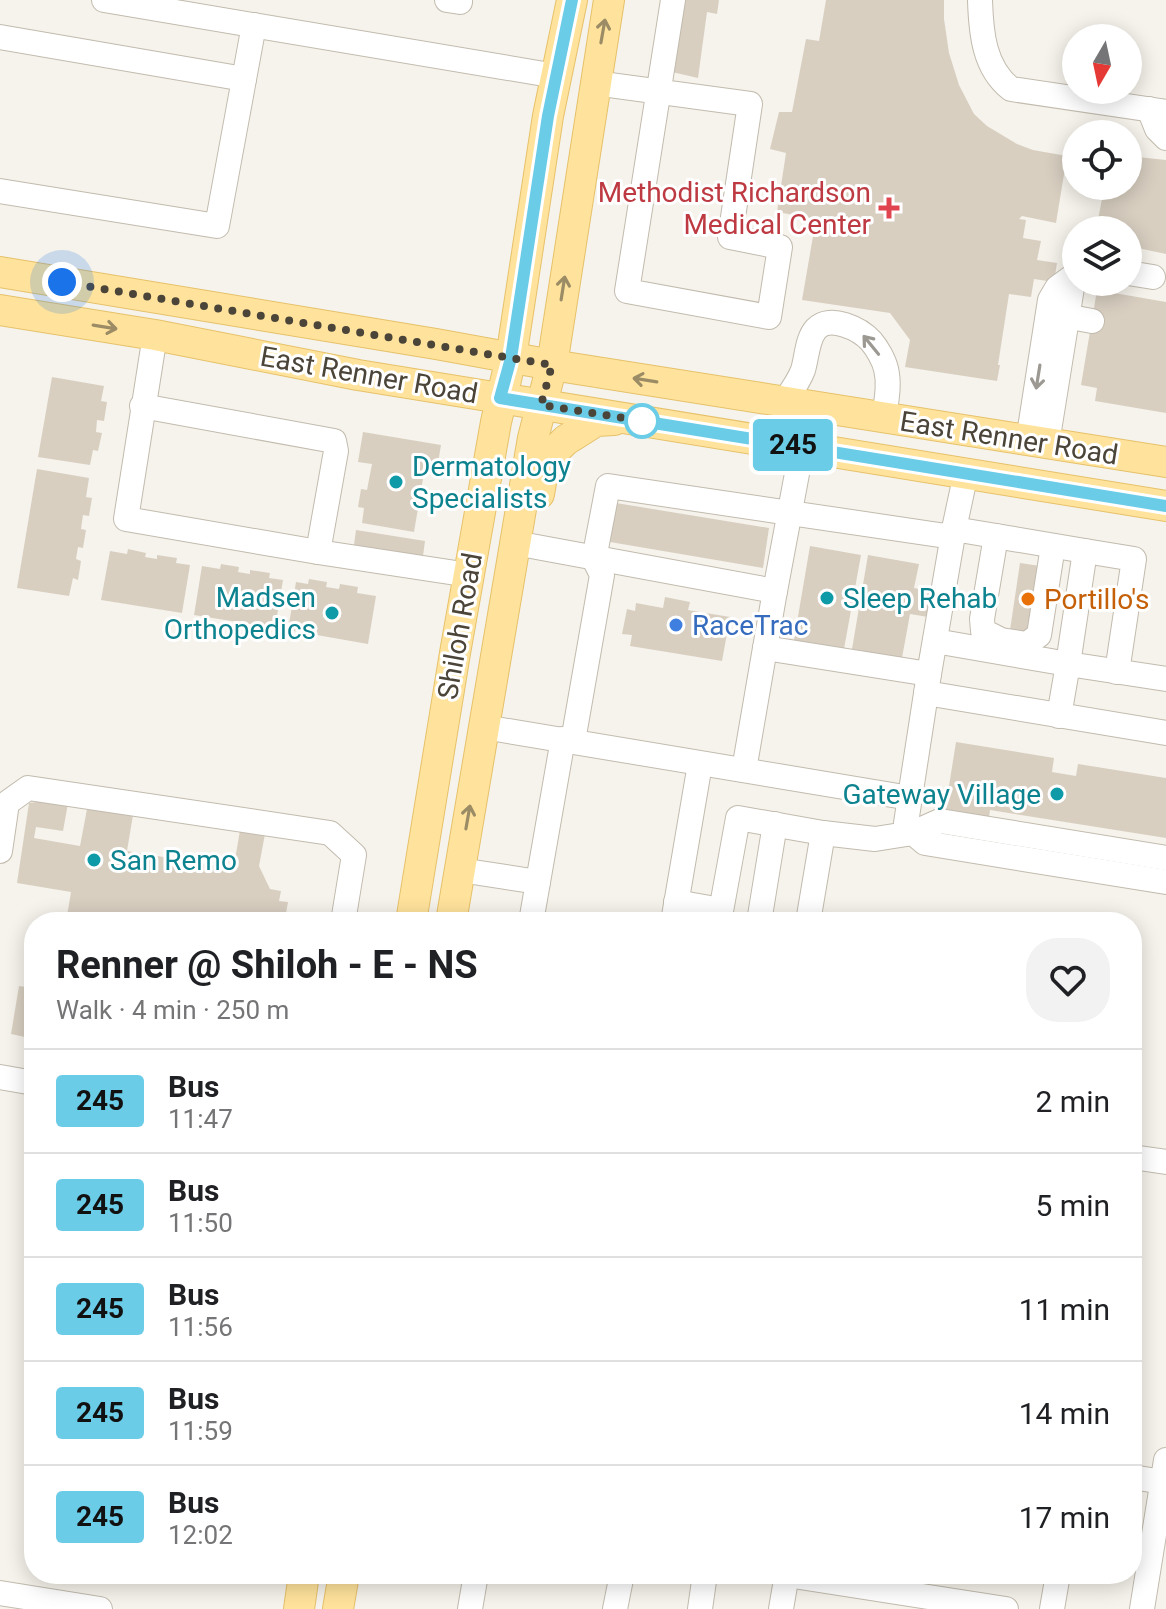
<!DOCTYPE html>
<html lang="en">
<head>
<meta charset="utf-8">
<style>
  body { margin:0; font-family:Roboto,sans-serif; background:#f2f2f2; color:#202124; height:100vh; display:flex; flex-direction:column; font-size:30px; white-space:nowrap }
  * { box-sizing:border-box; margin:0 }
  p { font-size:26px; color:#757577 }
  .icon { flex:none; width:44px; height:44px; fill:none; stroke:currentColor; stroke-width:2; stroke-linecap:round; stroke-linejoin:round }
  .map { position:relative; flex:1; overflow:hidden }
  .side { position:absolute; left:24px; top:912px; width:1118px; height:672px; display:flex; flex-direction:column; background:#fff; border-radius:32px; box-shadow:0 4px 20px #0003 }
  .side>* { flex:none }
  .badge { padding:0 16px; border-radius:6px; font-size:28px; line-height:52px }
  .needle { width:52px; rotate:189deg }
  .fabs { position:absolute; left:1062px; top:24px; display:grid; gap:16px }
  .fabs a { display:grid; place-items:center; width:80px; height:80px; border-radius:50%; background:#fff; box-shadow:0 4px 20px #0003; font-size:40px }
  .you { position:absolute; width:40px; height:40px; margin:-20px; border:6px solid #fff; border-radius:50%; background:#1a73e8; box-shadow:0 0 0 12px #1a73e833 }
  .map>.badge { position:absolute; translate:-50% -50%; box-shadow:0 0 0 4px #fff }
  .round { display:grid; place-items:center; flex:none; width:84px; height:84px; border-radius:32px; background:#f2f2f2 }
  .overview { display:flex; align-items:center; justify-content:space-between; height:136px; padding:0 32px }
  h1 { font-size:38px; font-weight:700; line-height:60px }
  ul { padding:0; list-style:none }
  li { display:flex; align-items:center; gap:24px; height:104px; padding:0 32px; border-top:2px solid #e0e0e0 }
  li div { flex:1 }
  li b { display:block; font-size:30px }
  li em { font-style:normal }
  li .badge { min-width:88px; font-weight:700; text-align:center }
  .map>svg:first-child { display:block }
  .building { fill:#d8cfc1 }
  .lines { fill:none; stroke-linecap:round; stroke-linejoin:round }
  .minor-casing { stroke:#c2bbae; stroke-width:26 }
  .major-casing { stroke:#e6c16a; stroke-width:32 }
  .minor { stroke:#fff; stroke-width:24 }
  .major { stroke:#ffe39c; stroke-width:30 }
  .oneway { stroke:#9c8c66 }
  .oneway2 { stroke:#9c9892 }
  .line-casing { stroke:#fff; stroke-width:18 }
  .line { stroke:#6bcce7; stroke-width:12 }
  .walk { stroke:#4b4439; stroke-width:8; stroke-dasharray:0 14.4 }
  .health-dot { fill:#e0444e; stroke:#fff; stroke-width:3 }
  .stop-dot { fill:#fff; stroke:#6bcce7; stroke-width:4 }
  .culture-dot { fill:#0f9aa8; stroke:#fff; stroke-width:3 }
  .food-dot { fill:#e8710a; stroke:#fff; stroke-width:3 }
  .shop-dot { fill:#3f7fe0; stroke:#fff; stroke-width:3 }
  .labels { text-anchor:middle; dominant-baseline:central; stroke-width:6; stroke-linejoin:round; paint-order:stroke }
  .health-label { font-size:28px; fill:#be3a42; stroke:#fff; text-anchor:end }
  .street-label { font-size:28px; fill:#4b4439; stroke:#fff }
  .culture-label { font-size:28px; fill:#0d838f; stroke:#fff; text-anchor:start }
  .food-label { font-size:28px; fill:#c56008; stroke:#fff; text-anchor:start }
  .shop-label { font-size:28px; fill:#366cbe; stroke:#fff; text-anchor:start }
</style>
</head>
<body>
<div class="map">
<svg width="1166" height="1609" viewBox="0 0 1166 1609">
  <rect width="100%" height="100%" fill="#f6f3ec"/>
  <g class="building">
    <path d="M683,0H719L717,14L707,12L698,78L672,72Z"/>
    <path d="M826,0H944V19L949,53L959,85L974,114L987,126L1017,144L1033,150L1067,156L1056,223L1022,216L1019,219L1026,220L1023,238L1041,241L1037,260L1057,263L1054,282L1034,279L1031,297L1009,294L998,365H1000L997,381L905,367L910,340L890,313L802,300L816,219L777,212L786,153L770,149L779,112H792L806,39L819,41Z"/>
    <path d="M1128,156L1166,160V254L1128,246V230H1096L1102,199H1097L1100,186H1128Z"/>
    <path d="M1097,290L1166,302V413L1095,401L1097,388L1081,385Z"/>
    <path d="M52,377L104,386L101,401L107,402L104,421L97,420L96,432L102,433L98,451L93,450L90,465L38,457Z"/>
    <path d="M363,432L441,445L436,475L424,473L414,532L362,523L364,508L358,507L361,489L367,490L372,464L358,462Z"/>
    <path d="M37,469L89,478L86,497L92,498L89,516L83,515L81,529L86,530L83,548L78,547L76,559L81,561L78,580L73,578L69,596L17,588Z"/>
    <path d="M616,503L769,528L763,568L610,542Z"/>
    <path d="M356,530L425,541L423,556L354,545Z"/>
    <path d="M810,546L861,555L844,649L794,640Z"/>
    <path d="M128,549L146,553L145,557L157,559V555L177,558L176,563L190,565L182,613L101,600L110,551L127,554Z"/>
    <path d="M868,555L919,564L914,588L932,592L928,617L910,614L902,658L852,649Z"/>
    <path d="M1020,563L1047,567L1036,634L1010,630Z"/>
    <path d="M221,564L239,567L238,572L250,574V570L270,573L269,578L283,580L275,628L194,615L202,566L220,569Z"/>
    <path d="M309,579L327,582L326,587L339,589L340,584L358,587L357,593L376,596L368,644L288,630L296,582L308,584Z"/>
    <path d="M665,597L690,602L688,610L730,617L722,661L630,646L632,635L622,634L627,609L635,611L636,603L663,608Z"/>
    <path d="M956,742L1054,758L1052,772L1076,776L1078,764L1166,778V838L990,810L989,818L945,811Z"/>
    <path d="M69,798L63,831L36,827L34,838L80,846L87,809H100L133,815L127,851L236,869L238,860H235L240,830L265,834L259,866L270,889L281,891L279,901L288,902L285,919L286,922H66L71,892L17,883L29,803Z"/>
    <path d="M32,949H34V1039L11,1034L19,986L26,987Z"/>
  </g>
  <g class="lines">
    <defs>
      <g id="minor">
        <path d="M104,0L556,76"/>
        <path d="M447,0L460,2V0"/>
        <path d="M980,0C981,33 984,68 1011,89L1166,112"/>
        <path d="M0,37L244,79"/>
        <path d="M595,83C646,90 698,97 750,104L730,237L780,247L769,317L627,291L673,0"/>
        <path d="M1149,109L1157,129L1166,138"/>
        <path d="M0,191L217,226L254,25"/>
        <path d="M1128,273L1153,277"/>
        <path d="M1054,314L1092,321"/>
        <path d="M155,335L126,519L318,552L469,575"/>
        <path d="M784,402C791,392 799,381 803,370C807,357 807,339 816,329C830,314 860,329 871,341C877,348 884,360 886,369C890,385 886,402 884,418"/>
        <path d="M142,406L334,441L336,451L318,552"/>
        <path d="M1028,441L1050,300L1057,288L1076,274"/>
        <path d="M1047,443L1074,275"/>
        <path d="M996,536L982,619L983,631L1001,640L1027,644L1039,635L1053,546"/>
        <path d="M515,543L775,591L802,447"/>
        <path d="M775,591L765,648L929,674L954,529L1085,551"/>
        <path d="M935,641L1068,664L1085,551L1134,559L1117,672"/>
        <path d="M929,674L906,823L913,833L925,843L1166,882"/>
        <path d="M926,693L1166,733"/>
        <path d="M1059,716L1068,664L1166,679"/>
        <path d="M484,727L910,798"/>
        <path d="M573,741L602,575L594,559L608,486L946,536L954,529L966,473"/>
        <path d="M744,770L765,648"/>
        <path d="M0,851L7,803L28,788L330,833L354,855L343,922"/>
        <path d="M460,870L538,882"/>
        <path d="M676,902L721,910"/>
        <path d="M531,922L563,739"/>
        <path d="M673,922L700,764"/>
        <path d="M719,922L738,818L823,833L875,839L913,833L940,821L1166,858"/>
        <path d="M759,922L775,824"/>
        <path d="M808,922L823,833"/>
        <path d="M0,1077L34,1083"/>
        <path d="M1132,1157L1166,1162"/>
        <path d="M1132,1477L1163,1482"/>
        <path d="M787,1575L1006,1609"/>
        <path d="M0,1593L100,1609"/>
        <path d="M470,1609L476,1574"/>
        <path d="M615,1609L622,1574"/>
        <path d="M700,1609L705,1574"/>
        <path d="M781,1609L787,1574"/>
        <path d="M1052,1609L1058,1574"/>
        <path d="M1142,1609L1166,1460"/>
      </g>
      <g id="major">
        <path d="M0,272L436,344L552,365L1166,462"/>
        <path d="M0,310L155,335L358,375L1166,506"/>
        <path d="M539,494L545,460L566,440L596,421L614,420"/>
        <path d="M411,922L455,653L496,422L511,358L548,116L572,0"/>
        <path d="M451,922L533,438L552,365L609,0"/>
        <path d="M299,1609L304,1574"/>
        <path d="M338,1609L344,1574"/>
      </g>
    </defs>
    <use href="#minor" class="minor-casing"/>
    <use href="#major" class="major-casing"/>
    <use href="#minor" class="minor"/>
    <use href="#major" class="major"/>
  </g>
  <defs><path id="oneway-shaft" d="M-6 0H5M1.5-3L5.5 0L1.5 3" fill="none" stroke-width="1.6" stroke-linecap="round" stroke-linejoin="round" transform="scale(2)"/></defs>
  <g class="oneway">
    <use href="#oneway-shaft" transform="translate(603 31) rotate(-80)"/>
    <use href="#oneway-shaft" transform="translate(563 288) rotate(-81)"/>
    <use href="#oneway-shaft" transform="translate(105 327) rotate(9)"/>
    <use href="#oneway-shaft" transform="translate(645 380) rotate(-171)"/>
    <use href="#oneway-shaft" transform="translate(468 817) rotate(-80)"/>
  </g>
  <g class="oneway2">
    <use href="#oneway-shaft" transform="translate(871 345) rotate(-129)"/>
    <use href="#oneway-shaft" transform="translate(1038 377) rotate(99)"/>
  </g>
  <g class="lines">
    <defs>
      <path id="line" d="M572,0L548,116L511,358L500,398L1166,506"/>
    </defs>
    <use href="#line" class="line-casing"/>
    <use href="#line" class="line"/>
    <path class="walk" d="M62,282L552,365L541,405L656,423L642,421"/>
  </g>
  <path class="health-dot" d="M885 196h8v8h8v8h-8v8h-8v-8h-8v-8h8z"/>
  <circle class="stop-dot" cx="642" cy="421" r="16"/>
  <g class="culture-dot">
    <circle cx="396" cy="482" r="8"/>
    <circle cx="827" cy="598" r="8"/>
    <circle cx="332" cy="613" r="8"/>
    <circle cx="1057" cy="794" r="8"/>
    <circle cx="94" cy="860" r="8"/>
  </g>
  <circle class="food-dot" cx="1028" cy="599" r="8"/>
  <circle class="shop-dot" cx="676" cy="625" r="8"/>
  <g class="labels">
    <g class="health-label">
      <text x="871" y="192">Methodist Richardson<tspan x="871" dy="32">Medical Center</tspan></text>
    </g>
    <g class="street-label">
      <text transform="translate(369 375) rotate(10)">East Renner Road</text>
      <text transform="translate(1009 438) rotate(9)">East Renner Road</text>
      <text transform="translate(460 626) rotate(-80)">Shiloh Road</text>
    </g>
    <g class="culture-label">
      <text x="412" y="466">Dermatology<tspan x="412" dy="32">Specialists</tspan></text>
      <text x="316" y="597" text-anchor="end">Madsen<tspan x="316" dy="32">Orthopedics</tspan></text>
      <text x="843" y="598">Sleep Rehab</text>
      <text x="1041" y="794" text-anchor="end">Gateway Village</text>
      <text x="110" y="860">San Remo</text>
    </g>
    <g class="food-label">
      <text x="1044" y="599">Portillo's</text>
    </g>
    <g class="shop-label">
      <text x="692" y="625">RaceTrac</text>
    </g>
  </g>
</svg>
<div class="fabs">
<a><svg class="needle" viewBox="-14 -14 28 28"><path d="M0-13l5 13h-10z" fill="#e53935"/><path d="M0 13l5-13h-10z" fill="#757577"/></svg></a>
<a><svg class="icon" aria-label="locate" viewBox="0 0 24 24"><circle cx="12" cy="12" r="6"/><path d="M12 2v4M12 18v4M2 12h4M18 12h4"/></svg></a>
<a><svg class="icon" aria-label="layers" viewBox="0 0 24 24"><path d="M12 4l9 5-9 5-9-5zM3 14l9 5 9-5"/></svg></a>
</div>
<div class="you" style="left:62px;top:282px"></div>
<b class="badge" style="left:793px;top:445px;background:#6bcce7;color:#111">245</b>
<section class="side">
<div class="overview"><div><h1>Renner @ Shiloh - E - NS</h1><p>Walk · 4 min · 250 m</p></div><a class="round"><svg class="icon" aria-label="heart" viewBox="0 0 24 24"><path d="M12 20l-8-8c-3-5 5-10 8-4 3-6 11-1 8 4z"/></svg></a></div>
<ul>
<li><span class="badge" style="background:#6bcce7;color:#111">245</span><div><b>Bus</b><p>11:47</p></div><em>2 min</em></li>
<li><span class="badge" style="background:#6bcce7;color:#111">245</span><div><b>Bus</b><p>11:50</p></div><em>5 min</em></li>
<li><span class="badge" style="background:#6bcce7;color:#111">245</span><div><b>Bus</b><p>11:56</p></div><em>11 min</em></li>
<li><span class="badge" style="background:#6bcce7;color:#111">245</span><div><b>Bus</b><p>11:59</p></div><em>14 min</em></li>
<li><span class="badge" style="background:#6bcce7;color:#111">245</span><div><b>Bus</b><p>12:02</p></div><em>17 min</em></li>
</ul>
</section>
</div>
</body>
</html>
